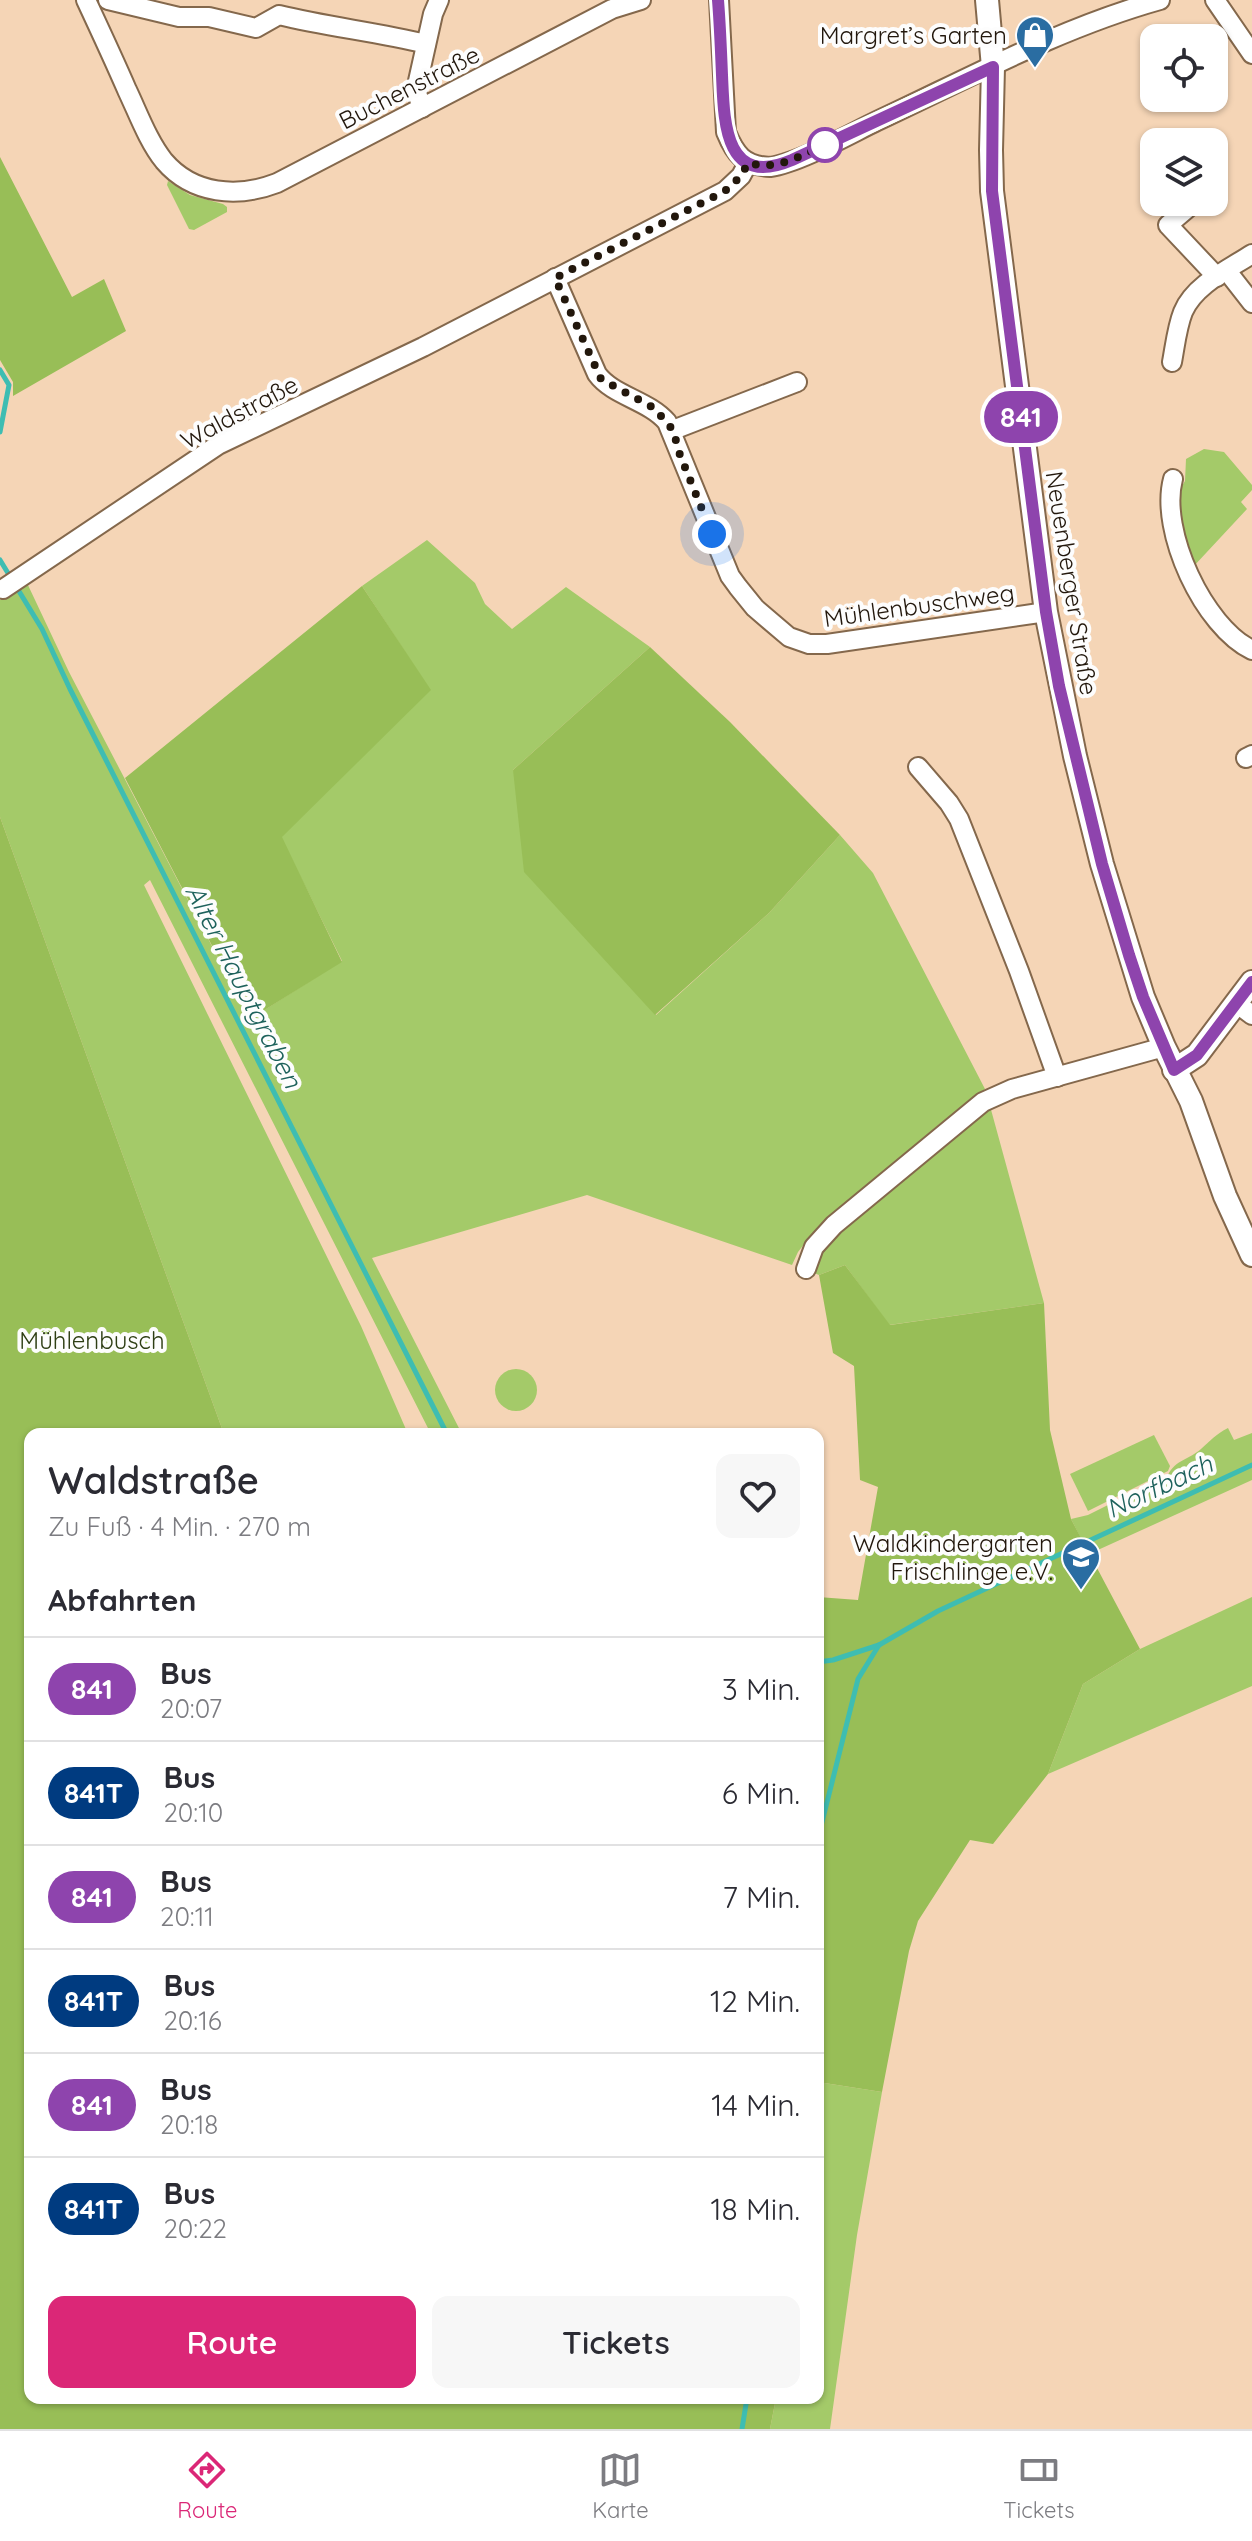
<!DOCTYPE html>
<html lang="de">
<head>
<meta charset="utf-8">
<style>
  body { margin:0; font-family:Quicksand,sans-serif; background:#f7f7f7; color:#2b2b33; height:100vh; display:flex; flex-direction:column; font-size:30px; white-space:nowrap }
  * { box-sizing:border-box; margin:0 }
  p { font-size:26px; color:#7c7c81 }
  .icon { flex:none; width:44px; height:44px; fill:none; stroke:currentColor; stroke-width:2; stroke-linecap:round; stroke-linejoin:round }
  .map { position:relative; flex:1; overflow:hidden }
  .drawer { position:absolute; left:24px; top:1428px; width:800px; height:976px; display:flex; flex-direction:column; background:#fff; border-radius:16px; box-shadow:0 2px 6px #0004 }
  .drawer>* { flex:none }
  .badge { padding:0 16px; border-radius:26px; font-size:28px; line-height:52px }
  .fabs { position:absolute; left:1140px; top:24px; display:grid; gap:16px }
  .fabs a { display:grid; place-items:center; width:88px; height:88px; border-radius:16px; background:#fff; box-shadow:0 2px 6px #0004; font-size:40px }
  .you { position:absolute; width:40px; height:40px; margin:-20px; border:6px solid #fff; border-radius:50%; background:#1a73e8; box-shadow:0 0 0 12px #1a73e833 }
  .map>.badge { position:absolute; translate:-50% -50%; box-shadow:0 0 0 4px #fff }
  h2 { padding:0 24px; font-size:30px; line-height:72px }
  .round { display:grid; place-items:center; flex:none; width:84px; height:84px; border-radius:16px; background:#f7f7f7 }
  .overview { display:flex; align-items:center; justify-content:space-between; height:136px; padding:0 24px }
  h1 { font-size:38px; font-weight:600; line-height:60px }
  .primary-button { display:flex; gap:16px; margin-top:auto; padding:16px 24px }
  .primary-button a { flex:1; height:92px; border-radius:16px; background:#db2777; color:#fff; font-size:32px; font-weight:600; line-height:92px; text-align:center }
  .primary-button a+a { background:#f7f7f7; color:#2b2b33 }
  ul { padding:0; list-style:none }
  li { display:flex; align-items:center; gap:24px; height:104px; padding:0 24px; border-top:2px solid #e1e1e2 }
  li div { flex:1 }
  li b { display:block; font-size:30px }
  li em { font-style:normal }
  li .badge { min-width:88px; font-weight:700; text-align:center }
  .tab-bar { display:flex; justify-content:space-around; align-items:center; height:112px; border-top:2px solid #e1e1e2; background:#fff; font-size:22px; color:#7c7c81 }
  .tab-bar a { display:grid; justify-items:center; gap:4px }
  .tab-bar .current { color:#db2777 }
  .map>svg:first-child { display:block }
  .green { fill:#a4ca69 }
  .forest { fill:#98be57 }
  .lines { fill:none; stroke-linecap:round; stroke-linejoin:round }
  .stream { stroke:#3ebdb2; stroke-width:5 }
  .minor-casing { stroke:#84684c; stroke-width:22 }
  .tertiary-casing { stroke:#84684c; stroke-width:26 }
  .minor { stroke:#fff; stroke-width:18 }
  .tertiary { stroke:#fff; stroke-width:22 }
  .line-casing { stroke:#fff; stroke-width:18 }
  .line { stroke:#8e44ad; stroke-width:12 }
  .walk { stroke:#22170c; stroke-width:8; stroke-dasharray:0 14.4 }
  .stop-dot { fill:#fff; stroke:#8e44ad; stroke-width:4 }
  .labels { text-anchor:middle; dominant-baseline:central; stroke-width:8; stroke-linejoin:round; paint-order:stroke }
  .poi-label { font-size:24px; fill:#22170c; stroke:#fdfdfd; text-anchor:end }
  .street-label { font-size:24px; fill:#22170c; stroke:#fdfdfd }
  .park-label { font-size:24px; fill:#2e3e14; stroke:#fdfdfd }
  .water-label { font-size:26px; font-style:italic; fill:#1e625c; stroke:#fdfdfd }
</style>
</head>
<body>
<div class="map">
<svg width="1252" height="2429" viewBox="0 0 1252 2429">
  <rect width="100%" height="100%" fill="#f5d5b6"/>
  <g class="green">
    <path d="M168,181L190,195L223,204L227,207V212L194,230L189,229L167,185Z"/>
    <path d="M1204,449L1224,452L1252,485V490L1241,502L1247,509L1193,567L1180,531L1175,498L1185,481L1186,459Z"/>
    <path d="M427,540L475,583L485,604L512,629L566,587L650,647L513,770L656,1015L769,913L840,835L873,873L985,1089L937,1126L812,1234L798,1252L792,1265L587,1195L372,1258L462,1434H431L150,880L144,885L361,1326L408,1434H224L0,817V600L27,583L69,672L250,1019L342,961L281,837L430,690L362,586Z"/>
    <path d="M990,1106L1044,1303L889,1325L845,1265L819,1275L814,1273L813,1262L821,1248Z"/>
    <circle cx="516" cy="1390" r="21"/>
    <path d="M1228,1428L1234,1440L1252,1433V1480L1089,1554L1071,1519L1088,1515L1168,1475C1175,1460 1190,1459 1201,1449C1210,1441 1216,1434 1228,1428Z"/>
    <path d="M1154,1435L1170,1466L1168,1471L1088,1511L1070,1474Z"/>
    <path d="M1252,1597V1686L1048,1774L1083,1684L1140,1649Z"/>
    <path d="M818,2082L882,2092L857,2235L830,2429H770L776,2398H818Z"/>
  </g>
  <g class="forest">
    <path d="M0,157L72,297L104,279L126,331L13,396V382L0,360Z"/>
    <path d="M362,586L431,690L282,837L342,962L250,1019L125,778Z"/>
    <path d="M650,647L730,722L840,835L769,913L655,1015L524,872L513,770Z"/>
    <path d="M0,817L224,1434H30V2398H776L770,2429H0Z"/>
    <path d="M845,1265L890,1325L1044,1303L1050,1430L1071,1519L1140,1649L1083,1684L1048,1774L993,1844L970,1840L918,1921L909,1951L882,2092L818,2082V1774L823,1764V1720L818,1722V1597L858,1600L878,1487L860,1480L854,1366L833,1353L819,1275Z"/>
  </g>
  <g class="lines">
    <g class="stream">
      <path d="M0,370L9,385L0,432"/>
      <path d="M0,560L42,629L70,689L447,1434"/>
      <path d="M818,1662L833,1660L879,1645"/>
      <path d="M818,1838L858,1679L879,1645L938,1611L1252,1465"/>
      <path d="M742,2429L747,2398"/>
    </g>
    <defs>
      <g id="minor">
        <path d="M86,0C100,30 114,60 127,90C138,113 148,141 164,161C193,195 238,198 277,183L612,9L641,0"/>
        <path d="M108,0L179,17H209L256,28L279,15C328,27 377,32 426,44"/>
        <path d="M719,0L726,132C735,154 744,166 770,167C799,163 850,134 877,121C971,77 1060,28 1160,0"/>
        <path d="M1215,0L1252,54"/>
        <path d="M422,108L416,90L433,14L439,0"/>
        <path d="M1214,186L1217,183"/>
        <path d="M1195,202L1168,225L1217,277"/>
        <path d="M1227,271L1252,303"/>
        <path d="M555,278L597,374C613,396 648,400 667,422L730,576L738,587L755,608L789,637L809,644H827L1046,612"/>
        <path d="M1172,362C1175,346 1177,327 1183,312C1194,285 1229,269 1252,254"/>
        <path d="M673,430L797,382"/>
        <path d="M1173,479C1159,531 1204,627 1252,650"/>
        <path d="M3,589L218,445L423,347L725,191L741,176L748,163"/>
        <path d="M1246,758L1252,755"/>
        <path d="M918,767L949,803L959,819L1019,971L1057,1077"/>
        <path d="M1236,1003L1252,1015"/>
        <path d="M806,1269L814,1247L834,1225L983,1102L1012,1089L1164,1047"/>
      </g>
      <g id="tertiary">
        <path d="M987,0L993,67L991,150L992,191L1046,612L1075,756L1102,864L1143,997L1164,1047L1191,1101L1225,1196L1252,1255"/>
        <path d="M1174,1070L1197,1055L1252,982"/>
      </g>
    </defs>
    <use href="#minor" class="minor-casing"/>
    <use href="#tertiary" class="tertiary-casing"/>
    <use href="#minor" class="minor"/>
    <use href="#tertiary" class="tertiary"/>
  </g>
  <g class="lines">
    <defs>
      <path id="line" d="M718,0C720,25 721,50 722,75C724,121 724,189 792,160L993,67L992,191L1046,612L1059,686L1102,864L1129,955L1143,997L1174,1070L1197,1055L1252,982"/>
    </defs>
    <use href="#line" class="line-casing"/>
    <use href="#line" class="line"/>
    <path class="walk" d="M712,534L680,455L673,430L654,408L601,379L555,278L725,191L741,176L748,163C777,171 802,155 825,145"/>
  </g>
  <defs>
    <symbol id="shop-pin" viewBox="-11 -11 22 30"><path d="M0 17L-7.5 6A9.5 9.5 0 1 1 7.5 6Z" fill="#2a6da2" stroke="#fdfdfd"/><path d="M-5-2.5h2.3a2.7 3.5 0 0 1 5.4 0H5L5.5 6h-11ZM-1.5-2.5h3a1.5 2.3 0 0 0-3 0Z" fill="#fff"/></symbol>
    <symbol id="school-pin" viewBox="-11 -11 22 30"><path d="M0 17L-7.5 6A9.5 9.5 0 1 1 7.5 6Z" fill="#2a6da2" stroke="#fdfdfd"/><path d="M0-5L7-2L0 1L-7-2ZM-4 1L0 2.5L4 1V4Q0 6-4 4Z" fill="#fff"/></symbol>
  </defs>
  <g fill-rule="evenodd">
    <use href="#shop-pin" x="1013" y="13" width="44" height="60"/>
    <use href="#school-pin" x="1059" y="1535" width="44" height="60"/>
  </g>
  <circle class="stop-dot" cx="825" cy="145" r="16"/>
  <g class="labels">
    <g class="poi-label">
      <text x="1007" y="35">Margret’s Garten</text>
      <text x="1053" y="1543">Waldkindergarten<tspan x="1053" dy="28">Frischlinge e.V.</tspan></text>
    </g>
    <g class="street-label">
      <text transform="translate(409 87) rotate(-27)">Buchenstraße</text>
      <text transform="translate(239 412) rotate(-28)">Waldstraße</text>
      <text transform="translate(1072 583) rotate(81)">Neuenberger Straße</text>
      <text transform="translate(919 605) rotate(-8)">Mühlenbuschweg</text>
    </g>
    <g class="park-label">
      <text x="92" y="1340">Mühlenbusch</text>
    </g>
    <g class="water-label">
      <text transform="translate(244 986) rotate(63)">Alter Hauptgraben</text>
      <text transform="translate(1159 1486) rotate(-25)">Norfbach</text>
    </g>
  </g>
</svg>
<div class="fabs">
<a><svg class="icon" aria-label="locate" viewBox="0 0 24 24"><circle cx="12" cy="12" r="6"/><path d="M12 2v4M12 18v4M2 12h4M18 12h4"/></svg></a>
<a><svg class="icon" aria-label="layers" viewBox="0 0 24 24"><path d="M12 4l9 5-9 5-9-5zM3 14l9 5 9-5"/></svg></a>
</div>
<div class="you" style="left:712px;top:534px"></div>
<b class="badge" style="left:1021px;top:417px;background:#8e44ad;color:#fff">841</b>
<section class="drawer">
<div class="overview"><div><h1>Waldstraße</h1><p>Zu Fuß · 4 Min. · 270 m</p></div><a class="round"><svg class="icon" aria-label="heart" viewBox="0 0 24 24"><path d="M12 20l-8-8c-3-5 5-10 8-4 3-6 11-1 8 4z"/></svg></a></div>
<h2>Abfahrten</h2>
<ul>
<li><span class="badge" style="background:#8e44ad;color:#fff">841</span><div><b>Bus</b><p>20:07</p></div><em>3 Min.</em></li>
<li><span class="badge" style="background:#003b80;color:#fff">841T</span><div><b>Bus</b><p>20:10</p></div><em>6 Min.</em></li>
<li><span class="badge" style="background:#8e44ad;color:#fff">841</span><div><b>Bus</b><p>20:11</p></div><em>7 Min.</em></li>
<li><span class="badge" style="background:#003b80;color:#fff">841T</span><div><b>Bus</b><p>20:16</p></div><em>12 Min.</em></li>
<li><span class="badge" style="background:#8e44ad;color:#fff">841</span><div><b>Bus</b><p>20:18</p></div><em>14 Min.</em></li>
<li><span class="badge" style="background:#003b80;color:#fff">841T</span><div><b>Bus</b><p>20:22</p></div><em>18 Min.</em></li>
</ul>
<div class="primary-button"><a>Route</a><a>Tickets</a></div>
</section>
</div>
<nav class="tab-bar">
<a class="current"><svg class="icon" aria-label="directions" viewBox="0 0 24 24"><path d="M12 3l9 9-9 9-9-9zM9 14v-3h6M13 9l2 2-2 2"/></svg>Route</a>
<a><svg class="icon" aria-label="map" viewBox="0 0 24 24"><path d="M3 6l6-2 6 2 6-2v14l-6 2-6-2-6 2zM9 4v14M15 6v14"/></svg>Karte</a>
<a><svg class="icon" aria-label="tickets" viewBox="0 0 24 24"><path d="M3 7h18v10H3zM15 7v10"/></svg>Tickets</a>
</nav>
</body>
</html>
